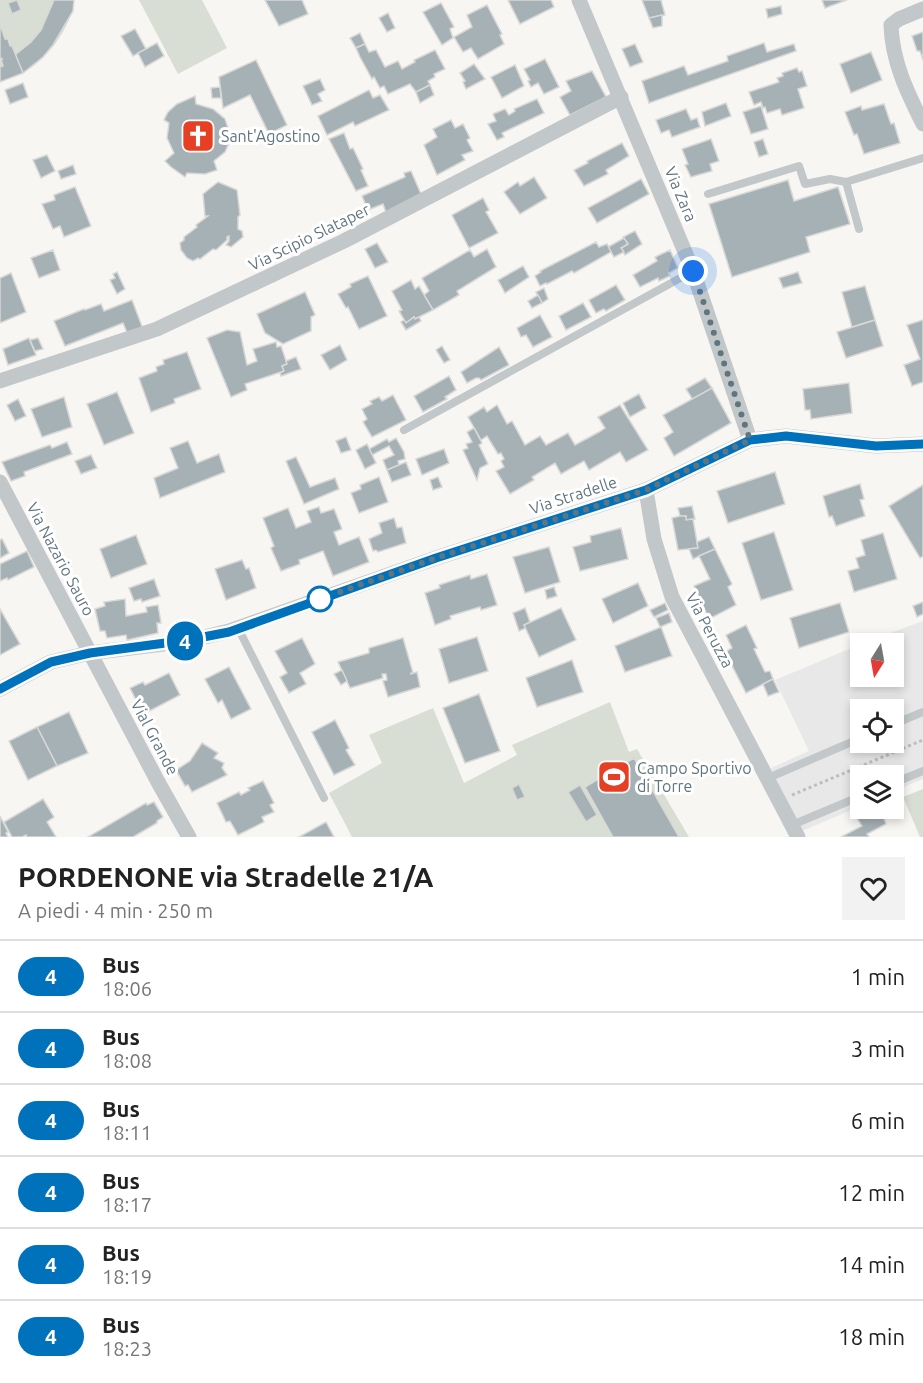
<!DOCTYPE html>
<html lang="it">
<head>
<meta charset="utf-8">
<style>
  body { margin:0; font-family:Ubuntu,sans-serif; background:#f2f2f2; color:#222; height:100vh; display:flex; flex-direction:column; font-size:22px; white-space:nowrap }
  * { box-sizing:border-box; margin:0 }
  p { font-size:20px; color:#767676 }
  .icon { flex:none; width:33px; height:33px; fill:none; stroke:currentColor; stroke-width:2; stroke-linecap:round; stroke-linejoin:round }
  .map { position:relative; height:837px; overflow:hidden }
  .side { display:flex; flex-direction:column; background:#fff; flex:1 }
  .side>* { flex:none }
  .badge { padding:0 12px; border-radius:20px; font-size:21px; line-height:39px }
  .needle { width:39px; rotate:191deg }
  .fabs { position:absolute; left:850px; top:633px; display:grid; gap:12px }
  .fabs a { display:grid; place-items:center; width:54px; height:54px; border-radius:0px; background:#fff; box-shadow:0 3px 9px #0003; font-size:30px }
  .you { position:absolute; width:30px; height:30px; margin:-15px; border:4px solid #fff; border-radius:50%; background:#1a73e8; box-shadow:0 0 0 9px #1a73e833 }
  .map>.badge { position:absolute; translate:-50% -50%; box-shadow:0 0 0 3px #fff }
  .round { display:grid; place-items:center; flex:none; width:63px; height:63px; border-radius:0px; background:#f2f2f2 }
  .overview { display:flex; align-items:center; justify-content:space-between; height:102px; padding:0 18px }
  h1 { font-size:28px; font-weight:600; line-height:45px }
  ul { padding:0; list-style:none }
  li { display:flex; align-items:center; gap:18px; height:72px; padding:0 18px; border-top:2px solid #e0e0e0 }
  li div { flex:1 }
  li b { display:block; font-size:22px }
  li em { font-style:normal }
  li .badge { min-width:66px; font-weight:700; text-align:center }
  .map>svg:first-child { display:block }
  .built { fill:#e7e8e7; fill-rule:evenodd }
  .green { fill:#d8ded4 }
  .building { fill:#a6b1b5; stroke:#d8d8d6; stroke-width:1.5 }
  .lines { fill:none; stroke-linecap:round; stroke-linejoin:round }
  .path { stroke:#bcbfc1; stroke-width:3; stroke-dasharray:3 3; stroke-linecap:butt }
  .lane { stroke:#c2c7c9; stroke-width:8 }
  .street { stroke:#c2c7c9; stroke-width:15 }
  .line-casing { stroke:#fff; stroke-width:14 }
  .line { stroke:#0072bc; stroke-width:9 }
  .walk { stroke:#61757f; stroke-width:6; stroke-dasharray:0 10.8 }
  .stop-dot { fill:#fff; stroke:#0072bc; stroke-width:3 }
  .labels { text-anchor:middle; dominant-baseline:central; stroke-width:6; stroke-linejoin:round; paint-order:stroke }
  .poi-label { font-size:16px; fill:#61757f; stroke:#fff; text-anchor:start }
  .street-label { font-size:16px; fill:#61757f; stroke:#fff }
</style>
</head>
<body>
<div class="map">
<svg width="923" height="837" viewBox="0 0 923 837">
  <rect width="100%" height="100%" fill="#f7f6f3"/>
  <path class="built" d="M923,621V779L894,791V776H861V806L802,831L771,768L809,751L775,680L861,644V676H894V644L863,643ZM861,710H894V742H861Z"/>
  <g class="green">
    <path d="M0,0H74C71,28 47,60 23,73C16,77 7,79 0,82Z"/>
    <path d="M139,0H202L227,48L178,74Z"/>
    <path d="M610,702L629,752L637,749L689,837H352L329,793L382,763L369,735L433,708L464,783L517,755L512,745Z"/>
    <path d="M923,789V837H920L903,797Z"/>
  </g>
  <g class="building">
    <path d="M17,0L21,10L12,14L8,3Z"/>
    <path d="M54,0H74L73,11L53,45L43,57L23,73L15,55L31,42L41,30Z"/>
    <path d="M265,0H302L308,14L279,26Z"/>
    <path d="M508,0H551L554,7L520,24Z"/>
    <path d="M642,0H661L665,15L649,18Z"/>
    <path d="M822,0H847L825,8Z"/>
    <path d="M441,3L454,27L450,29L453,38L442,45L423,12Z"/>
    <path d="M487,5L502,34L500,35L504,44L478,59L471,48L463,52L454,37L472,27L467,15Z"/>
    <path d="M781,6L782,14L768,18L766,9Z"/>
    <path d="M388,13L395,28L387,32L379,18Z"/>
    <path d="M662,15V26L653,28L649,18Z"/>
    <path d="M0,24L5,39H8L10,46H12L23,73L0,82V67L3,66L1,59H3L0,58Z"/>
    <path d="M135,29L146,49L133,56L121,36Z"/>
    <path d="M923,32V60L920,51H917L912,36Z"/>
    <path d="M360,33L365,44L356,48L350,38Z"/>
    <path d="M157,43L164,56L145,67L138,53Z"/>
    <path d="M764,43L767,52L794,44L796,51L649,103L642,81L684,66L688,75L728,61L727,56Z"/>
    <path d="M365,44L369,52L376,50L385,67L398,61L402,69L415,62L414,60L435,50L445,69L434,74L435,77L428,81L430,85L416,92L410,84L388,94L384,86L380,88L374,77L372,79L360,57L356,48Z"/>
    <path d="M635,44L643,62L630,67L622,49Z"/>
    <path d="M871,52L882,80L851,93L840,64Z"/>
    <path d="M545,59L559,87L544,94L538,83L531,87L528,81L530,80L524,69Z"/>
    <path d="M256,60L287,125L269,134L250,95L223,108L219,77Z"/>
    <path d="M474,64L485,79L466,89L463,82L465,81L460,73Z"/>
    <path d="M515,65L524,86L502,98L491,77Z"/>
    <path d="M797,68L799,72L802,71L807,86L798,89L804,108L782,115L780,109L767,113L765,107L763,108L761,102L754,105L749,92L779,82L777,78L783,76L782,73Z"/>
    <path d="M592,71L606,97L570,115L560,97L571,91L566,81Z"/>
    <path d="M320,79L325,90L318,94L322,101L312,105L303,86Z"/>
    <path d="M23,83L28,97L10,104L5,90Z"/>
    <path d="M430,85L434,95L420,103L416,92Z"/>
    <path d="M220,87L221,98H212L211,88Z"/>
    <path d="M369,90L373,98L380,95L389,110L355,126L353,122L327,135L318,116Z"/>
    <path d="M195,96L196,104L213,109L225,119L230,134L229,143L225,152L214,161L217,170L205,174L187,173L185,177L171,167L165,161L174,153L167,138L169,123L164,120L168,112L177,104Z"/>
    <path d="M537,99L544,113L502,133L504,137L497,140L488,124L496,121L493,114L505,109L509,115L515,111L514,109Z"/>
    <path d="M726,103L731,116L705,126L702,112Z"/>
    <path d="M884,104L891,124L894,123L900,143L864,154L857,134L854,135L845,112L861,106L862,110Z"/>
    <path d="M761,106L768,129L751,134L743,112Z"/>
    <path d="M686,109L691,120L697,118L700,127L672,137L669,130L661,133L656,120Z"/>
    <path d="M451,120L455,128L463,124L470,138L467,140L473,151L462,155L465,160L437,175L424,145L437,137L433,129Z"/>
    <path d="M344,133L350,149L353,148L363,169L361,170L368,186L356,191L329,139Z"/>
    <path d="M711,139L719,161L710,164L712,171L691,177L685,165L688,164L682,149Z"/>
    <path d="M763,139L768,154L759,157L754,142Z"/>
    <path d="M622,143L629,156L606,170L608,174L584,186L574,170L588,163L587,161Z"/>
    <path d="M47,155L55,171L41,178L33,160Z"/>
    <path d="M73,165L76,174L61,179L58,171Z"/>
    <path d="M411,171L421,194L387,215L383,204L368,210L362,196L405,177L404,173Z"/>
    <path d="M534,177L547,198L520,214L504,192L518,182L520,186Z"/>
    <path d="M641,179L649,194L597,223L588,208Z"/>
    <path d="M788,180L794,201L838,187L850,224L806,237L810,252L732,277L709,204Z"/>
    <path d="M218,182L237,190L240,215L238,217V229L242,231L243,237L231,247L226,245L229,241V236L227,237V240L216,250L213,249L200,259L198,258L193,261L187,258L181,250L180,243L184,240V237L197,227L196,225L208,216H205L203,194Z"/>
    <path d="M75,187L91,226L64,237L60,226L53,229L42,204L55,200L54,195Z"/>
    <path d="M483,198L489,210L486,212L498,233L469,248L452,215Z"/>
    <path d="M635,231L642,244L625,255L621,248L628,244L623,237Z"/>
    <path d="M624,238L628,244L621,248L624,252L614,257L608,247Z"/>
    <path d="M596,242L599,247L607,244L611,252L574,273L572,271L547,284L546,283L540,286L535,276L541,272L540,271Z"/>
    <path d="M377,243L388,262L375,268L365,249Z"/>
    <path d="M487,249L496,267L457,291L459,295L433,310L424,295L429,291L422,278L470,250L474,257Z"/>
    <path d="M53,250L60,270L39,278L31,258Z"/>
    <path d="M670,250L678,268L669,273L670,276L659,281L658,278L640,287L633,275L657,261L655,257Z"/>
    <path d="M523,266L529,277L505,293L498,280Z"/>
    <path d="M117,272L125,289L117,294L110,280L115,278L113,274Z"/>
    <path d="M798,272L802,283L783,288L779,278Z"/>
    <path d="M11,273L26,312L0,323V278Z"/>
    <path d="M368,276L387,316L359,329L348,307L346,308L338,294L351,287L350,284Z"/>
    <path d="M411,280L415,289L419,286L433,310L415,319L414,317L406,323L399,311L402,310L392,291Z"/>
    <path d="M616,285L625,300L606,311L604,309L596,313L589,300Z"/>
    <path d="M865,286L875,320L852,327L842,292Z"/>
    <path d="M544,288L548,299L542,303L536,292Z"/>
    <path d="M305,292L315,315L311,317V331L283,344L265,333L257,314Z"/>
    <path d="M538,295L542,303L532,308L528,301Z"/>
    <path d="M132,300L143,329L128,335L123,323L65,346L54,321L84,309L85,310L101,304L104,311Z"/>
    <path d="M583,303L591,317L566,330L559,316Z"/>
    <path d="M540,315L552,337L533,347L526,335L521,337L517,328Z"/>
    <path d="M414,317L415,319L419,317L421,321L406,330L401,322L404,320L406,323Z"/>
    <path d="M875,320L883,346L846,358L837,332Z"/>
    <path d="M923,320V382L912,386L904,365L920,359L907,325Z"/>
    <path d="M227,330L240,332L247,365L257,361L253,349L276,342L277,347L281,346L287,364L282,366L284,371L245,384L247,390L231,397L207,338Z"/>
    <path d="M29,338L36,355L8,365L3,349Z"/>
    <path d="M38,338L43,349L35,351L30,340Z"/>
    <path d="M340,345L347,360L330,370L321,355Z"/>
    <path d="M442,346L450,360L444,363L436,350Z"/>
    <path d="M499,347L509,365L481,380L479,378H476L467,383L461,372Z"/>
    <path d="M187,352L201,389L174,399L175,403L151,412L139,378L157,371L156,367L164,364L163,360Z"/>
    <path d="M296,357L301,369L281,376L280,373L284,371L282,366L287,364L286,361Z"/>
    <path d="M449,376L456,390L445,397L447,399L423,412L414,396Z"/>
    <path d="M705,378L712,388L693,400L686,389Z"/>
    <path d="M849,383L852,413L811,419L810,410H805L803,389Z"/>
    <path d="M712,388L731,423L674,456L664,438L673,432L663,415Z"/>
    <path d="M117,392L134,433L104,445L87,404Z"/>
    <path d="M639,394L646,408L630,417L623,403Z"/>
    <path d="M393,395L406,420L372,437L363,422L367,419L362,409L372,404L370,401L379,397L382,401Z"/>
    <path d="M64,397L72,427L42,437L31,409Z"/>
    <path d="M18,399L26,416L15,421L7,405Z"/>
    <path d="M497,405L507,424L512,421L525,445L540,436L546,445L568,433L575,445L599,432L605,428L598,417L620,405L648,450L626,462L620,452L589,470L584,461L561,474L555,463L532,477L534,480L510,494L496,471L504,467L501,461L504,459L501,453L498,454L487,436L481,440L468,417L484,407L487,412Z"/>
    <path d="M474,428L482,443L479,445L488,464L480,468L477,480L463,450L468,448L466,444L472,442L467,432Z"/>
    <path d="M346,437L351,450L341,453L336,441Z"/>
    <path d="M396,438L404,452L405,459L398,461L399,465L387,470L383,460L394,455L389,446L372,455L369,449L387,439L389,442Z"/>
    <path d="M188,441L197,463L219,454L225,472L160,498L154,478L178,468L170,448Z"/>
    <path d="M67,442L72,454L24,472L25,476L11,481L2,462L50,445L52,448Z"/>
    <path d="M367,444L376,463L365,469L356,450Z"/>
    <path d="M444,449L449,463L422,475L416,459Z"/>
    <path d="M91,455L97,468L81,474L75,461Z"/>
    <path d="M296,457L310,487L335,478L339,489L304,504L286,461Z"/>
    <path d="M406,462L411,475L392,482L387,470Z"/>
    <path d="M775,472L785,504L728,523L717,491Z"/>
    <path d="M379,477L388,502L359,513L351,493L361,489L360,485Z"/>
    <path d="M438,477L442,487L433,490L430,480Z"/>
    <path d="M860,484L864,499L860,500L865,516L836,526L832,516L829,517L823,496Z"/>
    <path d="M923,485V556L920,558L889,506Z"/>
    <path d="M692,506L695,519L686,520V516H680L678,508Z"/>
    <path d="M319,507L321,513L334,509L342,529L334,532L339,545L359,537L369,562L333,576L323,551L299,560L300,564L281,571L271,548L274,546L263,518L288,508L296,528L311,522L307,511Z"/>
    <path d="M680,516H686V520L693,519L698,548L678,550L672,518Z"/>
    <path d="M394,518L397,528L402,527L406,543L378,552L376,550L373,551L369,539L382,533L379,523Z"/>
    <path d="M621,528L628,559L580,571L573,547L591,542L590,536Z"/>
    <path d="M774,532L793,590L761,600L742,543Z"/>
    <path d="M883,533L897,579L854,592L848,571L859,568L856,558L865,555L861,540Z"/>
    <path d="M136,535L147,564L111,578L100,549Z"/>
    <path d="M709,537L715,549L693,559L689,549L698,548L697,542Z"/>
    <path d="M2,539L9,553L0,558V540Z"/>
    <path d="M2,539L9,553L0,558V540Z"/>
    <path d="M549,547L560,582L525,593L513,557Z"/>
    <path d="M715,549L732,584L728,587L736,605L709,619L694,586L710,579L699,556Z"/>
    <path d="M27,551L34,567L8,580L7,578L0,581V564Z"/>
    <path d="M242,560L246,569L249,568L256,588L226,600L215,569Z"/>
    <path d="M487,574L497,605L481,610L480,607L450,616L451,619L435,625L425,593L440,588L439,585L470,575L471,579Z"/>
    <path d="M154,579L160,596L142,602L141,599L134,601L129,588Z"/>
    <path d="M638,583L648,606L613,623L602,599Z"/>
    <path d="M554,587L557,596L547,599L545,590Z"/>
    <path d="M125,599L126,616L147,612L146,607L158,605L161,623H157L158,633L127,640L126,635L107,638L105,631H100L95,609L105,606L104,602Z"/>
    <path d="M923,602V614L917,617L913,606Z"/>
    <path d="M665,603L668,610L654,617L650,610Z"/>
    <path d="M840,603L849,632L799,648L790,618Z"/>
    <path d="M525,608L530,622L524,625L526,628L519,631L513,613Z"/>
    <path d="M561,608L576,640L539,657L524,625Z"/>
    <path d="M0,609L20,644L0,655Z"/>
    <path d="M669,613L672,622L660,627L656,618Z"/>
    <path d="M746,625L757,648L754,649L764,670L765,672L770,671L773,679L746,693L725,652L732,648L726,635Z"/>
    <path d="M661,627L672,656L625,672L615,646Z"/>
    <path d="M477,637L488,671L449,683L439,649Z"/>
    <path d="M302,638L315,664L300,673L306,684L289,693L280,677L287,673L275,651Z"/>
    <path d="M403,638L413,673H411V674L417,672L420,687L388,697L383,681L387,680L386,674H382L383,678L350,688L338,662L369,653V648Z"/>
    <path d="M572,660L583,692L537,707L526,678Z"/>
    <path d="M229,667L251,709L231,719L222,700L218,703L205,679Z"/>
    <path d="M342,670L347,681L341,685L334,674Z"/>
    <path d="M169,673L180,695L138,717L131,705L137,702L130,688L143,682L145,685Z"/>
    <path d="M773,679L779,692L768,696L763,684Z"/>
    <path d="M479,694L500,751L465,763L443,708Z"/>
    <path d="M69,712L88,753L57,766L37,727Z"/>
    <path d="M335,720L349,748L346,750L355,765L334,775L312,732Z"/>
    <path d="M37,727L57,766L28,780L9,741Z"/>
    <path d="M202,743L218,753L214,758L224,763L222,768L227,775L192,792L188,785L185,786L176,770L190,761Z"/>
    <path d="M634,758L679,837H613L585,787Z"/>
    <path d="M263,781L274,803L270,805L274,812L262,817L264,822L238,835L230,821L226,822L217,803L239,792L241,795L250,790L248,788Z"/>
    <path d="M519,784L525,797L517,800L512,788Z"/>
    <path d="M580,785L597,815L586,822L568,792Z"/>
    <path d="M43,799L54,817L47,822L56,837H27L26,835L22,837H12L4,822Z"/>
    <path d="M154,802L163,817L157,821V823L133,837H88L146,803L147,805Z"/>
    <path d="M869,808H880L886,824L867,834L869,837H841L862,826L855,815Z"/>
    <path d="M0,816L8,832L6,833L8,837H0Z"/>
    <path d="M326,822L334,837H299Z"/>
  </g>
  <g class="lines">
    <path class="path" d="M792,795L923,740"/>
    <g class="lane">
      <path d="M708,194L799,166L805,184L830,179L846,182"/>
      <path d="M859,229L846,182L923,158"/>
      <path d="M404,430L693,271"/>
      <path d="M238,628L324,798"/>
      <path d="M894,724L923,712"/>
      <path d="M768,778L861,738"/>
      <path d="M894,783L923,771"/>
      <path d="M792,825L861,796"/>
    </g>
    <g class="street">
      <path d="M579,0L693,271L750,440"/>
      <path d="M923,9L899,19L891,25C892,61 907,92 923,124"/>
      <path d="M0,381L157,329L344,241L621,97"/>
      <path d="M0,482L158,782L189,837"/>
      <path d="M646,490L654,539L672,597L798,837"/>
      <path d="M0,689L51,662L90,653L188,641L229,631L436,558L646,490L750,440L786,436L876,446L923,444"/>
    </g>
  </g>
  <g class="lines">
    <defs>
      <path id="line" d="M0,689L51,662L90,653L188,640L229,632L436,558L646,490L750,440L786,436L876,446L923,444"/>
    </defs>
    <use href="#line" class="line-casing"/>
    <use href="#line" class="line"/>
    <path class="walk" d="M320,599L436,558L646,490L750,440L693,271"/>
  </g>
  <defs>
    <symbol id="church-square" viewBox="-11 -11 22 22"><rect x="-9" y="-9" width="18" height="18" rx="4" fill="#e63f23" stroke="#fff"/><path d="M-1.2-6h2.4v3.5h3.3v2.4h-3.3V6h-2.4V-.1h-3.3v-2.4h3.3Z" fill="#fff"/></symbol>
    <symbol id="stadium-square" viewBox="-11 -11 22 22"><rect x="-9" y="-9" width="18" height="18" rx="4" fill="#e63f23" stroke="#fff"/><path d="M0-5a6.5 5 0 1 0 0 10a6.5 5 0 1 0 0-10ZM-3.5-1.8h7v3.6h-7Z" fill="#fff"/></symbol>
  </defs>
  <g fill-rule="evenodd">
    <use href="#church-square" x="179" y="117" width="38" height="38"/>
    <use href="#stadium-square" x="595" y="758" width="38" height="38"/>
  </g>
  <circle class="stop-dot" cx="320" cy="599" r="12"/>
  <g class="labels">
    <g class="poi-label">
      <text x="221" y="136">Sant'Agostino</text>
      <text x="637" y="768">Campo Sportivo<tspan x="637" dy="18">di Torre</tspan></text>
    </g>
    <g class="street-label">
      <text transform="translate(681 194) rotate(67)">Via Zara</text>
      <text transform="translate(309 237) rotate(-26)">Via Scipio Slataper</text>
      <text transform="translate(573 495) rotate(-18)">Via Stradelle</text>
      <text transform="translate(61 559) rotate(62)">Via Nazario Sauro</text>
      <text transform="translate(710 630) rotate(62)">Via Peruzza</text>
      <text transform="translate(155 737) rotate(62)">Vial Grande</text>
    </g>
  </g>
</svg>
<div class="fabs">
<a><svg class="needle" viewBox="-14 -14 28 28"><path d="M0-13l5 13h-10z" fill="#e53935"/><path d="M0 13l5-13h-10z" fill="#767676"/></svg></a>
<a><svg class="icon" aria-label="locate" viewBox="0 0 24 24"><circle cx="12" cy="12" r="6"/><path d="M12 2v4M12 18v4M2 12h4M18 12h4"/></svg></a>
<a><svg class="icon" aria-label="layers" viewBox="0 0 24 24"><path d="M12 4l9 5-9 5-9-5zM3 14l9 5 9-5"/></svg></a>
</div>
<div class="you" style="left:693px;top:271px"></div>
<b class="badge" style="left:185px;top:641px;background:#0072bc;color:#fff">4</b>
</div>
<section class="side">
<div class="overview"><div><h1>PORDENONE via Stradelle 21/A</h1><p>A piedi · 4 min · 250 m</p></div><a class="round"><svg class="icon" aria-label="heart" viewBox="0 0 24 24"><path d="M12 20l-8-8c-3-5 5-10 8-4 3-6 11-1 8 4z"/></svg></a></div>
<ul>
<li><span class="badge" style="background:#0072bc;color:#fff">4</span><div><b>Bus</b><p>18:06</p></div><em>1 min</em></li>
<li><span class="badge" style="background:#0072bc;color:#fff">4</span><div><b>Bus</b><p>18:08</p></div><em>3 min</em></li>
<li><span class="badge" style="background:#0072bc;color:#fff">4</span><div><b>Bus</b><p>18:11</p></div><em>6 min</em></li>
<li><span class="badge" style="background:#0072bc;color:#fff">4</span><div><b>Bus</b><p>18:17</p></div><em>12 min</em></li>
<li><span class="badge" style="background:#0072bc;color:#fff">4</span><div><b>Bus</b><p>18:19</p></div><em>14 min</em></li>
<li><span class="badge" style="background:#0072bc;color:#fff">4</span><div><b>Bus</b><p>18:23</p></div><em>18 min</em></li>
</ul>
</section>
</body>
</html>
